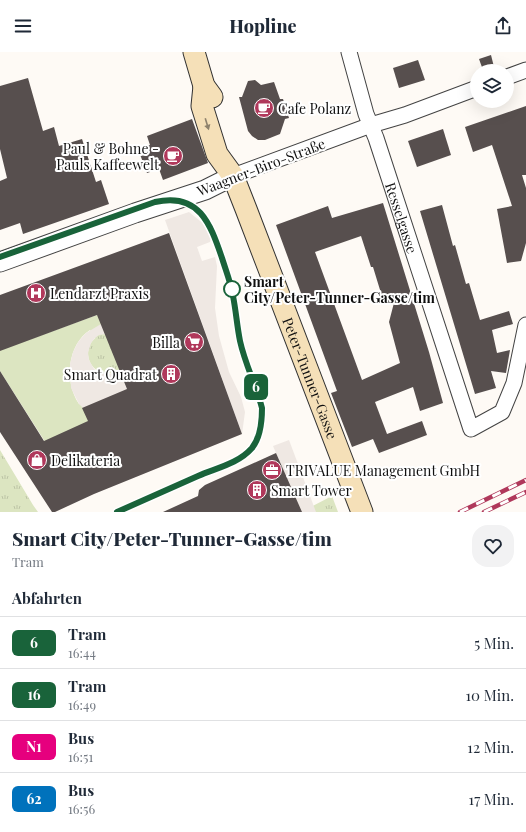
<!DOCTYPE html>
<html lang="de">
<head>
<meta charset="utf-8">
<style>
  body { margin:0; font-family:"Playfair Display",serif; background:#f2f2f3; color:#1f2937; height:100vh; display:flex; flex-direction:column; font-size:15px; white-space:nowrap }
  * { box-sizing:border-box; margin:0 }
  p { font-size:13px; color:#747a83 }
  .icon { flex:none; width:22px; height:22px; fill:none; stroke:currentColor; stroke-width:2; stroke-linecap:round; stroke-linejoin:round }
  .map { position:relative; height:460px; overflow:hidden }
  .sheet { display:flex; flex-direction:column; background:#fff; flex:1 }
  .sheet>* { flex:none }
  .badge { padding:0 8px; border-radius:6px; font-size:14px; line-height:26px }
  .tools { position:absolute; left:470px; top:12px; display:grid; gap:8px }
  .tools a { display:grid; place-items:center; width:44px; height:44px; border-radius:50%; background:#fff; box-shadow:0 4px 16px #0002; font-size:20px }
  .map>.badge { position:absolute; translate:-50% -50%; box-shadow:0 0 0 2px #fff }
  h2 { padding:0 12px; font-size:15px; line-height:36px }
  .round { display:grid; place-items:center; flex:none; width:42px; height:42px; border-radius:16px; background:#f2f2f3 }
  .headline { display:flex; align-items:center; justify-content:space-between; height:68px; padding:0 12px }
  h1 { font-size:19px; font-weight:800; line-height:30px }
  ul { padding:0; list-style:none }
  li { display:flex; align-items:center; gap:12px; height:52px; padding:0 12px; border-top:1px solid #e0e1e3 }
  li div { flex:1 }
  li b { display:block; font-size:15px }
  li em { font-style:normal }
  li .badge { min-width:44px; font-weight:700; text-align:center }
  header { display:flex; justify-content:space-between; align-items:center; height:52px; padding:0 12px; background:#fff; font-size:18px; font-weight:800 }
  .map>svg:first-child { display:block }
  .grass { fill:#dce5c1; fill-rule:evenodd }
  .park { fill:url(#park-tufts) }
  .plaza { fill:#efe8e3; fill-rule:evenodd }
  .building { fill:#574f4e; fill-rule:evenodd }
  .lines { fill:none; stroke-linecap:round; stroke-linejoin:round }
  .minor-casing { stroke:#434343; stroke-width:17 }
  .tertiary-casing { stroke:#434343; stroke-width:21 }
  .secondary-casing { stroke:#323232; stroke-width:23 }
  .minor { stroke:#fff; stroke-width:15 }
  .tertiary { stroke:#fff; stroke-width:19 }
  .secondary { stroke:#f5e0b8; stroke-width:21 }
  .tram { stroke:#b0385b; stroke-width:1 }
  .rail-casing { stroke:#b0385b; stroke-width:4.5 }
  .rail { stroke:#fff; stroke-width:3; stroke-dasharray:9; stroke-linecap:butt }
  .oneway { fill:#8e826c }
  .line-casing { stroke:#fff; stroke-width:9 }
  .line { stroke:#19633a; stroke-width:6 }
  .stop-dot { fill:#fff; stroke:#19633a; stroke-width:2 }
  .labels { text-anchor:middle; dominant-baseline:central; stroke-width:4; stroke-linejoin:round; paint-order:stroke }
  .poi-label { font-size:14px; fill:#101010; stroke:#fff; text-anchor:start }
  .street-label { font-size:14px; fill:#101010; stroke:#fff }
  .stop-label { font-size:14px; font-weight:bold; fill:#101010; stroke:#fff; text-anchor:start }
</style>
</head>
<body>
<header><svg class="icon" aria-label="menu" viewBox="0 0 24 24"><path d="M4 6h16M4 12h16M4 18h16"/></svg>Hopline<svg class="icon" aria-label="share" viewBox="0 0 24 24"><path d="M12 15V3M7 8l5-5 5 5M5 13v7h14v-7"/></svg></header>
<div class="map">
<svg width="526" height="460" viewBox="0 0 526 460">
  <defs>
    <pattern id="park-tufts" width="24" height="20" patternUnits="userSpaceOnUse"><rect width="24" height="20" fill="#dce5c1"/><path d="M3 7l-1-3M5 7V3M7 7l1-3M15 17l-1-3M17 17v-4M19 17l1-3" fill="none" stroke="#bcc3a5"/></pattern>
  </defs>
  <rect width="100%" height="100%" fill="#fefaf5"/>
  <path class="grass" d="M97,263L186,363L65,421L0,319V293L17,292ZM90,278L148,367L79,352C64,330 67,293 90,278Z"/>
  <g class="park">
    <path d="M107,282L123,315C90,339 72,286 107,282Z"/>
    <path d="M0,398L33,453L38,460H0Z"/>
    <path d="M332,444L338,460H301Z"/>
  </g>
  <g class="plaza">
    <path d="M189,160L205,173L211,186L210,190L197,195L202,209L215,205L217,214L215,256L219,284L229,320L241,345L245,360L242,382L165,168Z"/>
    <path d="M101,272H107L120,273L134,280L142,287L151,297L159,318L161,337L158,350L148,367L138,375L131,377L116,378L97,370L79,352L71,336L70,312L73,300L78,290L86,281ZM107,282L113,283L121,288L124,293L127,301L126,309L123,315L116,320L108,322L98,320L94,317L89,308L88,301L91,291L95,286L99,283ZM155,324L160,336L144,343L140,331ZM132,326L135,334L127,337L124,329Z"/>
    <path d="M289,388L316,460H301L276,401L273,394Z"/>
  </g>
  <g class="building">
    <path d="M491,3L494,15L483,18L479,7Z"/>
    <path d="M418,8L425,28L399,36L393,16Z"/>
    <path d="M28,26L43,79L54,75L59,94L82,87L96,130L101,128L109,152L23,182L20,171L0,178V129L7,126L0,97V34Z"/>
    <path d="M255,28L261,33L274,30L280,47H283L289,66L285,67L280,82L265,88H258L252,84L248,79L239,45H242L248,29Z"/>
    <path d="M526,54V123H522L526,136V191L521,209L507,211L497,157L512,154L492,93L473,100L465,75Z"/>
    <path d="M192,67L208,111L163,128L159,117L147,121L138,97L150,93L147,84Z"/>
    <path d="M443,77L451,103L417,115L408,89Z"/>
    <path d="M383,151L429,300L443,351L420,359L413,335L375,350L387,382L422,369L427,383L379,401L373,387L352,395L331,341L337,339L276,173L328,154L332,166ZM361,184L371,215H373L384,251L395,247L389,270L400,311L362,328L315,200Z"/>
    <path d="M442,153L453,194L455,193L466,232L469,231L480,268L509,259L513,272L492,278L497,301L510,298L506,321L491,319L496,336L475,342L420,159Z"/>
    <path d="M169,181L242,382L94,442L55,460H52L0,380V319L44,389L88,369L82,356L127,337L97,263L0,299V243Z"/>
    <path d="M276,401L302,460H163L198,444L199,438L205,433Z"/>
  </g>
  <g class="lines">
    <defs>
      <g id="minor">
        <path id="s1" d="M349,0L366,62L376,86L471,377L502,360L514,331L526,273"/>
        <path d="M507,25L526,18"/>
        <path d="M233,124L371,73L405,63L477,36"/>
      </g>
      <path id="tertiary" d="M0,210L135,161L205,138L233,124"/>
      <g id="secondary">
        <path d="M194,0L204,34L212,45"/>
        <path id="s2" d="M204,34L202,54L217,102L233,124L246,157L362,460"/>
      </g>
    </defs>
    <use href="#minor" class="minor-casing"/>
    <use href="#tertiary" class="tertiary-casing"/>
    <use href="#secondary" class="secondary-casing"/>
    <use href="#minor" class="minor"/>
    <use href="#tertiary" class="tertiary"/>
    <use href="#secondary" class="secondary"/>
    <path class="tram" d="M0,205L155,150L169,148L182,150L194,155L202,161L208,169L216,189L230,228L233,243L240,287L260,347L262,356V365L258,385L252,396L243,404L233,411L200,424L117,460"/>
    <defs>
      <g id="rail">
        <path d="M460,460L526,428"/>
        <path d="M484,460L526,440"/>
      </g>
    </defs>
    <use href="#rail" class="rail-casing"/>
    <use href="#rail" class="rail"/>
  </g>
  <defs><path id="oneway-solid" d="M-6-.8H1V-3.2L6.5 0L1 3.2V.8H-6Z"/></defs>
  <use class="oneway" href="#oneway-solid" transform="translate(207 72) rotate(73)"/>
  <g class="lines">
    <defs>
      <path id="line" d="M0,205L155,150C199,140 210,171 222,206C226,219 231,231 233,244C236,259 237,274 240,289C245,312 256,333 262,356C262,369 261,385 252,396C238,412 216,416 198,424C171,436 144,448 117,460"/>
    </defs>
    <use href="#line" class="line-casing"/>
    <use href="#line" class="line"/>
  </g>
  <defs>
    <symbol id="cafe-disc" viewBox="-11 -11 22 22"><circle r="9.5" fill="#b0385b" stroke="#fff"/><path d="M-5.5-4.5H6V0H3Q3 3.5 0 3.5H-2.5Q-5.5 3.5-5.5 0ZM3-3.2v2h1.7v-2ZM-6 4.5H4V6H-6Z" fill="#fff"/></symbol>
    <symbol id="hospital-disc" viewBox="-11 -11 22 22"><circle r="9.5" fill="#b0385b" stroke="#fff"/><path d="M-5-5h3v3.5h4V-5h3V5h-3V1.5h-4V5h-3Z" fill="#fff"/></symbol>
    <symbol id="supermarket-disc" viewBox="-11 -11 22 22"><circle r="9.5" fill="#b0385b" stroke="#fff"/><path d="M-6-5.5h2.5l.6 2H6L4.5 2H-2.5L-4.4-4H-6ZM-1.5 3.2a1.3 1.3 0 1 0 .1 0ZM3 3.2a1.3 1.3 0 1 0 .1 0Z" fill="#fff"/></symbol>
    <symbol id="building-disc" viewBox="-11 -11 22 22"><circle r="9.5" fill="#b0385b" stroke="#fff"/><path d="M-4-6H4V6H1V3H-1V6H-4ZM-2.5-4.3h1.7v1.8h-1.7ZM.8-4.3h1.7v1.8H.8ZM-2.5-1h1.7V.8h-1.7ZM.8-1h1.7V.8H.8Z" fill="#fff"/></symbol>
    <symbol id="shop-disc" viewBox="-11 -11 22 22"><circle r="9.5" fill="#b0385b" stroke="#fff"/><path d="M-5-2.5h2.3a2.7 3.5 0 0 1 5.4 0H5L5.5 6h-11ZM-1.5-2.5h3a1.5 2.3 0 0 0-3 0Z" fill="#fff"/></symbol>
    <symbol id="office-disc" viewBox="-11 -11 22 22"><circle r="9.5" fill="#b0385b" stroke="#fff"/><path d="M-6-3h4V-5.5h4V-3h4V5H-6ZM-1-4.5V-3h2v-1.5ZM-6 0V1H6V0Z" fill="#fff"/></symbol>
  </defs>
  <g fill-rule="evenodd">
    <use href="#cafe-disc" x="253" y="45" width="22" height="22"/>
    <use href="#cafe-disc" x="162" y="93" width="22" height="22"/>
    <use href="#hospital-disc" x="25" y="230" width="22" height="22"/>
    <use href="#supermarket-disc" x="183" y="279" width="22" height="22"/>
    <use href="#building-disc" x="160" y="311" width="22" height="22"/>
    <use href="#shop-disc" x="26" y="397" width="22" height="22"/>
    <use href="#office-disc" x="261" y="407" width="22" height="22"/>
    <use href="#building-disc" x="246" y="427" width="22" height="22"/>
  </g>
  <circle class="stop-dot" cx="232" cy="237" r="8"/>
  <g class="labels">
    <g class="poi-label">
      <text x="278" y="56">Cafe Polanz</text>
      <text x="159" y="96" text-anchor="end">Paul &amp; Bohne -<tspan x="159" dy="16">Pauls Kaffeewelt</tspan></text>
      <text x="50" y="241">Lendarzt Praxis</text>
      <text x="180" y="290" text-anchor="end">Billa</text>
      <text x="157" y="322" text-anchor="end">Smart Quadrat</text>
      <text x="51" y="408">Delikateria</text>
      <text x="286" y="418">TRIVALUE Management GmbH</text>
      <text x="271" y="438">Smart Tower</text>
    </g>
    <g class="street-label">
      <text transform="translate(261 115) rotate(-21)">Waagner-Biro-Straße</text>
      <text stroke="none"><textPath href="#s1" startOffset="174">Resselgasse</textPath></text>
      <text stroke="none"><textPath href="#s2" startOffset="314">Peter-Tunner-Gasse</textPath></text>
    </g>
    <g class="stop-label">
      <text x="244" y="229">Smart<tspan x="244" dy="16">City/Peter-Tunner-Gasse/tim</tspan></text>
    </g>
  </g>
</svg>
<div class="tools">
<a><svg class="icon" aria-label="layers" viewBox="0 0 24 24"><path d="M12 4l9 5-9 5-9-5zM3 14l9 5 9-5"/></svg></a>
</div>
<b class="badge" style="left:256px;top:335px;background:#19633a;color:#fff">6</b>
</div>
<section class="sheet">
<div class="headline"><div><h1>Smart City/Peter-Tunner-Gasse/tim</h1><p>Tram</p></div><a class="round"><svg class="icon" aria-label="heart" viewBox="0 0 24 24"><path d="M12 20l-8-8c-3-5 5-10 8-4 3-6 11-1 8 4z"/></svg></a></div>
<h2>Abfahrten</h2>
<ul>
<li><span class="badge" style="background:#19633a;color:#fff">6</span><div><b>Tram</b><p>16:44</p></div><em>5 Min.</em></li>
<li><span class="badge" style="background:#19633a;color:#fff">16</span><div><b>Tram</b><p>16:49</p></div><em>10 Min.</em></li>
<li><span class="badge" style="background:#e6007e;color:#fff">N1</span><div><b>Bus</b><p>16:51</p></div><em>12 Min.</em></li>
<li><span class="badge" style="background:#0072bc;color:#fff">62</span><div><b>Bus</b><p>16:56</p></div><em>17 Min.</em></li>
</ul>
</section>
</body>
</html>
